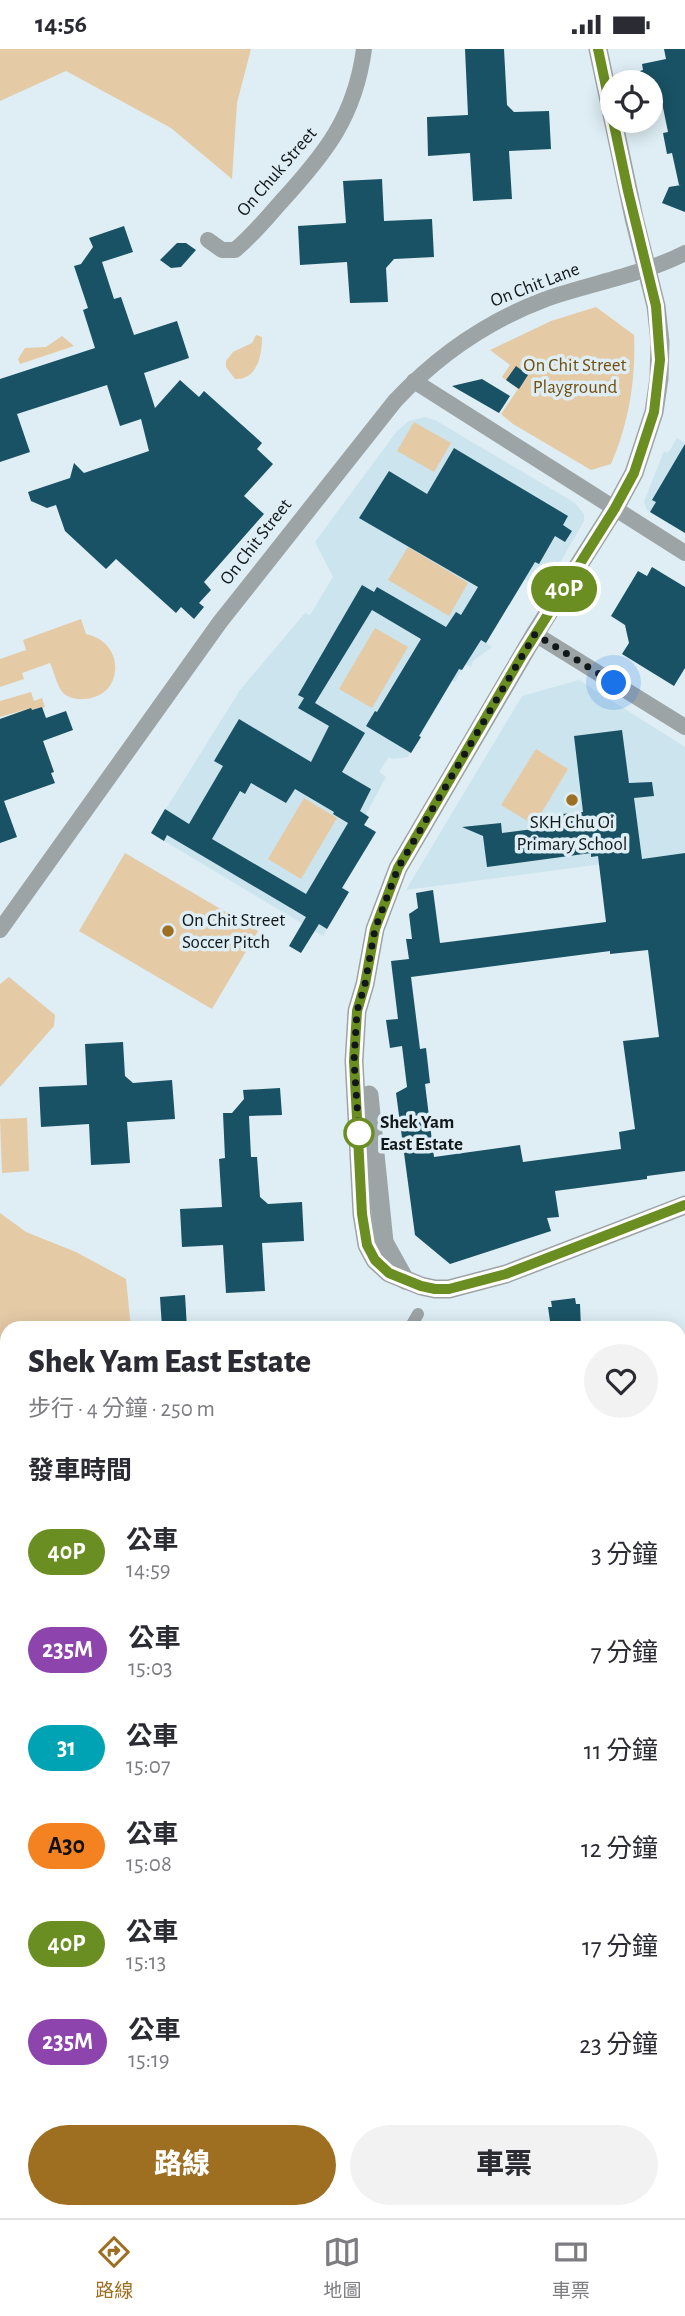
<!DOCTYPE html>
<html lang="zh-TW">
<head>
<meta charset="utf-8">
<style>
  body { margin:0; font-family:"Alegreya Sans","Noto Sans TC",sans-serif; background:#f2f2f3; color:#2b2b33; height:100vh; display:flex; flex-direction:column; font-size:26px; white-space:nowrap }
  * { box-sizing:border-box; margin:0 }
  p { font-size:23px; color:#7c7c81 }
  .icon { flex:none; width:38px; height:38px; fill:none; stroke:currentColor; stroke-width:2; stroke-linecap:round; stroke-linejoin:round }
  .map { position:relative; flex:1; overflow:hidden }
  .details { position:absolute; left:0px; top:1272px; width:686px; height:898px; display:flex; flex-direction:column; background:#fff; border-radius:21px 21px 0 0; box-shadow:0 4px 18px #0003 }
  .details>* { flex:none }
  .badge { padding:0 14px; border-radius:23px; font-size:24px; line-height:46px }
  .controls { position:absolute; left:600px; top:21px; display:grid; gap:14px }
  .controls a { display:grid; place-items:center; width:63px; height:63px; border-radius:50%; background:#fff; box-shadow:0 4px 18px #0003; font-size:35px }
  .you { position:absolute; width:35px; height:35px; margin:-18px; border:5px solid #fff; border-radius:50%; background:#1a73e8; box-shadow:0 0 0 10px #1a73e833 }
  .map>.badge { position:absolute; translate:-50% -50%; box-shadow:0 0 0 4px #fff }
  h2 { padding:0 28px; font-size:26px; line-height:63px }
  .round { display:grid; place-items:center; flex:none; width:74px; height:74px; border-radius:37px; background:#f2f2f3 }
  .headline { display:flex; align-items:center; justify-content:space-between; height:119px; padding:0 28px }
  h1 { font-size:33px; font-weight:800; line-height:52px }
  .cta { display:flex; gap:14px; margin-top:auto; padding:14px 28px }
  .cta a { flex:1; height:80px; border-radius:42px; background:#9e6f21; color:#fff; font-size:28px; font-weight:800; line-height:80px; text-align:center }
  .cta a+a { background:#f2f2f3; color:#2b2b33 }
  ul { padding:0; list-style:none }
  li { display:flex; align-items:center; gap:21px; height:98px; padding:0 28px }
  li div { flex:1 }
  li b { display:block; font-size:26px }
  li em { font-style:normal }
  li .badge { min-width:77px; font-weight:700; text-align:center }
  .status { display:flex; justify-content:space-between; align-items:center; height:49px; padding:0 35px; background:#fff; direction:ltr }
  .status svg { height:19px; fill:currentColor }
  .menu { display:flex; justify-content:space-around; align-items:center; height:98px; border-top:2px solid #e1e1e2; background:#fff; font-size:19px; color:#7c7c81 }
  .menu a { display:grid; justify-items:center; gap:4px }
  .menu .on { color:#9e6f21 }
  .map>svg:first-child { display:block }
  .built { fill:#cce4ed }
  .green { fill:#e5caa6 }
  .building { fill:#185264; fill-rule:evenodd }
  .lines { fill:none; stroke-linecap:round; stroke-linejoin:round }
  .pedestrian { stroke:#9da4a6; stroke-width:12 }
  .minor { stroke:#9da4a6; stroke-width:16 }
  .tertiary { stroke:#9da4a6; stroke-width:19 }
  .primary { stroke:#5e696e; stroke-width:21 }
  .line-casing { stroke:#fff; stroke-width:16 }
  .line { stroke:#6b8e23; stroke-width:10 }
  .walk { stroke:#121719; stroke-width:7; stroke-dasharray:0 12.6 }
  .poi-dot { fill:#9e6f21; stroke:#deeef4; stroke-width:2.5 }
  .stop-dot { fill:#fff; stroke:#6b8e23; stroke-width:3.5 }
  .labels { text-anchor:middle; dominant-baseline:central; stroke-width:7; stroke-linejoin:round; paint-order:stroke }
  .street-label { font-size:19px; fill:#121719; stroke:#deeef4 }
  .park-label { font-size:19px; fill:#744f0f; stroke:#deeef4 }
  .poi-label { font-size:19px; fill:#121719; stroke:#deeef4 }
  .stop-label { font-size:19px; font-weight:bold; fill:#121719; stroke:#deeef4; text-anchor:start }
</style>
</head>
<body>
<div class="status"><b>14:56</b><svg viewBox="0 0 49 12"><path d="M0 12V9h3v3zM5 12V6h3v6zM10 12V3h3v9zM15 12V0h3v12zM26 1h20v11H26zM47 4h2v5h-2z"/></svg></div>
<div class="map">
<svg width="685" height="2169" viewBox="0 0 685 2169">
  <rect width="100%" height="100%" fill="#deeef4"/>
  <g class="built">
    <path d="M425,368L435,371L575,454L584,465V472L545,540L524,530L486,594L492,598L473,612L471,618L465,615L455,633L452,632L408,708L393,710L389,708L379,723L386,728L366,765L369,768L364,776L376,783L343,838L349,843L323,887L151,784L240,641L305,564L310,566L333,528L315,493L397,382L409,372Z"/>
    <path d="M677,389L685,394V484L647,461L644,453L664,402L667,404L670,401Z"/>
    <path d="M579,631L685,698V804L406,841L522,647Z"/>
  </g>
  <g class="green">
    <path d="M0,0H251L237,54L232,130L171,79L66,22L0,52Z"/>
    <path d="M596,258L634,286C636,330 629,374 611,415L591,421L513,375L501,365L518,340L502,328L510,316L490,301L551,272Z"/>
    <path d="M256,286L262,288C262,305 258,331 235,330L226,318V312L233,303L252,294Z"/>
    <path d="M62,287L74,297L20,315L18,310L25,299L46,298Z"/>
    <path d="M414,373L451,394L434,423L397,402Z"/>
    <path d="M408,498L468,534L449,567L388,531Z"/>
    <path d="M81,570L86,585C126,593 125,648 84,650C77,651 69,649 63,644C57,637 54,623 50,614L22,624L24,630L0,638V610L26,601L23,591Z"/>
    <path d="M375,579L408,598L372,659L339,640Z"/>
    <path d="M31,643L34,652L42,649L45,658L32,661L54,723L16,736L0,670L30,659L0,668V652Z"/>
    <path d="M536,700L568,720L534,776L501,756Z"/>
    <path d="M304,749L337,769L301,830L268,810Z"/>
    <path d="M125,804L258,882L212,960L79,882Z"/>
    <path d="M9,928L55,966L54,977L0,1038V935Z"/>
    <path d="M27,1069L29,1122L2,1124L0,1070Z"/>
    <path d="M0,1164L26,1183L76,1203L126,1230L131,1279H7V2163H104L101,2169H0Z"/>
    <path d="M685,1556V1912L679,1919V1559Z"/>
  </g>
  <g class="building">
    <path d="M465,0H504L507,56L514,63L549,62L551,100L509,102L512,150L473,152L470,104L428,107L427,68L468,66Z"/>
    <path d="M664,0H685V163L662,154L669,138L681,136H679L672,104L667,105L663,84L668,83L659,39L651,41V33H643L640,22L643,21L642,15L666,10Z"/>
    <path d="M382,130L384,172L432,170L434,208L394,210L386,219L388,253L350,254L347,213L300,216L298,177L346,174L343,132Z"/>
    <path d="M124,177L133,203L102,213L114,250L121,248L134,286L177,272L189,309L144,324L155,359L180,331L199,348L204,342L262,394L257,400L273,415L244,447L264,465L204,533L211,541L199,554L204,558L194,570L181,558L176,564L116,510L106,520L65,482L56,456L47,459L31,452L28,443L70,429L74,414L84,424L149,402L141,370L120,377L107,336L17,365L30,403L0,413V330L95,299L83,261L88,259L74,217L81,215L93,198L89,189Z"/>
    <path d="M177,194H186L196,201L181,218L171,219L160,211Z"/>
    <path d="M516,317L528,326L519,340L506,331Z"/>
    <path d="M482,330L510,347L499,364L452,337Z"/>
    <path d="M685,395V484L650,463L656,453L652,451Z"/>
    <path d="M454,399L568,467L563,476L572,482L565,493L555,487L539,515L535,513L486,594L481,591L462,621L459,620L419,687L421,688L411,704L366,677L375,662L377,663L421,590L372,561L315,654L365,684L342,723L371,740L360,762L369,768L364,776L376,783L342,839L349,843L327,880L319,875L301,904L289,897L306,868L167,786L164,792L151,784L165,760L189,775L223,717L214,712L239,670L311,713L329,677L298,659L304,649L298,646L362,536L374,543L377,538L446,578L456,563L461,566L478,538L359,469L389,422L427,445ZM251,734L286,754L295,740L334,763L333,765L348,774L306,845L212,790L240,742L245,745Z"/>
    <path d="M652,518L685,538V619L674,637L622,605L629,594L625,576L611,567L638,522L647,527Z"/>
    <path d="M42,658L46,669L66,662L73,681L43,692L54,723L51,724L55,734L4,752L17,788L0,794V670L31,659L32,661Z"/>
    <path d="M622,681L629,734L652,733L654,747L634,749L642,810L685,804V1122L647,1127V1130L555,1142L559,1168L547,1169L551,1182L450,1215L415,1186L396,1044L407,1038L402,997L390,999L386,971L398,970L391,912L409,910L406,890H412L409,865L418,859L416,844L433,841L440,894L606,873L598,807L591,808V804L487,818L483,787L462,778L501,774L502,784L557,777L562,765L583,763L574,687ZM648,901L659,988L623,992L635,1080L619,1083L621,1100L523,1113L520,1096L434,1108L425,1035L430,1034L426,999L420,1000L411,928L610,902V905Z"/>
    <path d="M123,993L125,1027L133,1034L172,1031L175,1070L127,1073L130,1114L91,1116L89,1075L41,1078L39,1038L87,1036L85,995Z"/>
    <path d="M280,1039L282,1066L249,1067L251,1108H257L260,1148L268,1155L302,1153L304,1192L262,1194L265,1242L226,1244L223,1196L182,1198L180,1160L222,1158L219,1110L225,1109L223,1064H232L244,1050L243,1041Z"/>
    <path d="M185,1246L187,1279H162L160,1248Z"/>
    <path d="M575,1249L576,1255H580L581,1279H551L548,1258H552L551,1252Z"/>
  </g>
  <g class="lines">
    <path class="pedestrian" d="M410,1279L418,1265"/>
    <g class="minor">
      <path d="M208,191L222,201H235C252,187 266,170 280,154C325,105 355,68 364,0"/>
      <path d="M414,332L685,504"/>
      <path d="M535,585L685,678"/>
      <path d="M0,881L220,573L395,352C438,306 487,272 546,250C592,234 642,226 685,204"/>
    </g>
    <g class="tertiary">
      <path d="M598,0L634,169L656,257L660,293L659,329L654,363L634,424L615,459L535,585L398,819L375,880L365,935L357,962L354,1012L362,1165L367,1196L375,1211L389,1224L421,1237L435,1240H449L506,1225L685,1156"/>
      <path d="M369,1046L384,1193L405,1231"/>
    </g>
    <g class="primary">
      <path d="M679,1964L685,1957"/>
      <path d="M498,2169L503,2163"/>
    </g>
  </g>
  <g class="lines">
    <defs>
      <path id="line" d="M598,0L628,142L656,257L660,311L654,363L634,424L615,459L523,605L398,819L375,880L365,935L357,962L354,1012L362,1165L367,1196L375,1211L389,1224L421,1237L435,1240H449L506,1225L685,1156"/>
    </defs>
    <use href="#line" class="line-casing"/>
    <use href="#line" class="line"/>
    <path class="walk" d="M359,1084L354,1012L357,962L365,935L375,880L398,819L535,585L614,634"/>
  </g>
  <g class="poi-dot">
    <circle cx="572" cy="751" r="7"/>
    <circle cx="168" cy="882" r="7"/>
  </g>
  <circle class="stop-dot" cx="359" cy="1084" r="14"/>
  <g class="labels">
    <g class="street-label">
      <text transform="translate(277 123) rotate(-49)">On Chuk Street</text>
      <text transform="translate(535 236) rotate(-21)">On Chit Lane</text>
      <text transform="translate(256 493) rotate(-52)">On Chit Street</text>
    </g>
    <g class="park-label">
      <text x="575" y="316">On Chit Street<tspan x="575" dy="22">Playground</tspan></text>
    </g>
    <g class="poi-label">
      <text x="572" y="773">SKH Chu Oi<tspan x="572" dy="22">Primary School</tspan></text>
      <text x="182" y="871" text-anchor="start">On Chit Street<tspan x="182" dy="22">Soccer Pitch</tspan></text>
    </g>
    <g class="stop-label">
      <text x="380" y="1073">Shek Yam<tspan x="380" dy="22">East Estate</tspan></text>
    </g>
  </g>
</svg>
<div class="controls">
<a><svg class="icon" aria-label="locate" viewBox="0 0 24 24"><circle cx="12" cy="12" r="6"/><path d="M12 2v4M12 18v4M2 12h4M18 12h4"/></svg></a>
</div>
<div class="you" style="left:614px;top:634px"></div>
<b class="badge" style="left:564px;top:540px;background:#6b8e23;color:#fff">40P</b>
<section class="details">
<div class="headline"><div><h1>Shek Yam East Estate</h1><p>步行 · 4 分鐘 · 250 m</p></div><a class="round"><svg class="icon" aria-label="heart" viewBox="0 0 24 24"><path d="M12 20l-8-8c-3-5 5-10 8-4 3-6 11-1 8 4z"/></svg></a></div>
<h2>發車時間</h2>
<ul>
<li><span class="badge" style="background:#6b8e23;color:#fff">40P</span><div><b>公車</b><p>14:59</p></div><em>3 分鐘</em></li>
<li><span class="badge" style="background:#8e44ad;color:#fff">235M</span><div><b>公車</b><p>15:03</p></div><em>7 分鐘</em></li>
<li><span class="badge" style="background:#00a3b4;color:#fff">31</span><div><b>公車</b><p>15:07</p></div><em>11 分鐘</em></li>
<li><span class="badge" style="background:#f58220;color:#111">A30</span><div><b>公車</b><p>15:08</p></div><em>12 分鐘</em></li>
<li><span class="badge" style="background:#6b8e23;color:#fff">40P</span><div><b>公車</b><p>15:13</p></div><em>17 分鐘</em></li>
<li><span class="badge" style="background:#8e44ad;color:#fff">235M</span><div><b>公車</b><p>15:19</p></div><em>23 分鐘</em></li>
</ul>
<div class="cta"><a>路線</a><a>車票</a></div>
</section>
</div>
<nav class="menu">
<a class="on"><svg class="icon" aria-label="directions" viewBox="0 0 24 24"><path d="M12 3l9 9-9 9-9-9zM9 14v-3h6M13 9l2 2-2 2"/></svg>路線</a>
<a><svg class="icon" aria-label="map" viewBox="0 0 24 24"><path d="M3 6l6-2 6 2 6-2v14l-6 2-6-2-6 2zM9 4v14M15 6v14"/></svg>地圖</a>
<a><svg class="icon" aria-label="tickets" viewBox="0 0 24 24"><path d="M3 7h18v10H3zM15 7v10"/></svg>車票</a>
</nav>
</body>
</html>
